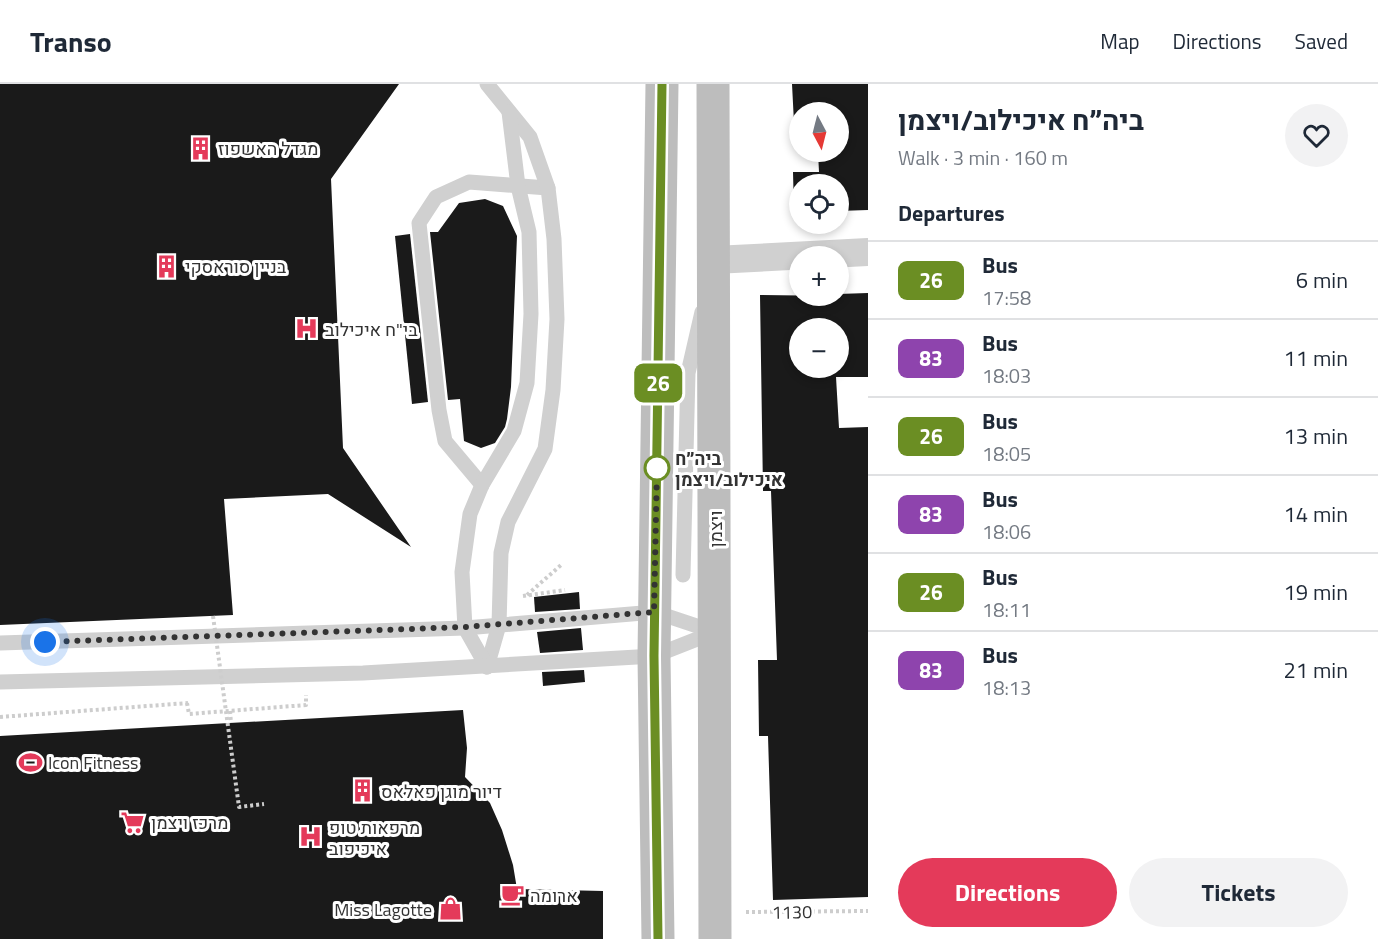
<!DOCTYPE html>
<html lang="en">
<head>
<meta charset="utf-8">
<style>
  body { margin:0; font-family:"Titillium Web",Heebo,sans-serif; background:#f2f2f3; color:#1f2937; height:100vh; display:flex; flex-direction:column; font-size:22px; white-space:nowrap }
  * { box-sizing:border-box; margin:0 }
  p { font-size:20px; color:#747a83 }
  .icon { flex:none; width:33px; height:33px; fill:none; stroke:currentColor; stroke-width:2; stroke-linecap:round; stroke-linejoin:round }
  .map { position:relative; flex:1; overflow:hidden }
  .drawer { display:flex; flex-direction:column; background:#fff; width:510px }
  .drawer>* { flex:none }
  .badge { padding:0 12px; border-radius:9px; font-size:21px; line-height:39px }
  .needle { width:39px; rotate:173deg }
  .buttons { position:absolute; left:789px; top:18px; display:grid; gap:12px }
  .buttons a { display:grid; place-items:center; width:60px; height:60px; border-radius:50%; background:#fff; box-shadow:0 3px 9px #0003; font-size:30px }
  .you { position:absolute; width:30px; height:30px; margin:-15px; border:4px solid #fff; border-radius:50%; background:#1a73e8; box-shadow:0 0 0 9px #1a73e833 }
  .map>.badge { position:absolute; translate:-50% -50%; box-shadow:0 0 0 3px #fff }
  h2 { padding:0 30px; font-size:22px; line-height:54px }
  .round { display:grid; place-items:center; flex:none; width:63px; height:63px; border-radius:32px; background:#f2f2f3 }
  .headline { display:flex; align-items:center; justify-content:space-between; height:102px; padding:0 30px }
  h1 { font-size:28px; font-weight:700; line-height:45px }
  .cta { display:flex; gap:12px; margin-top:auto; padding:12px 30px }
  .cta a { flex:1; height:69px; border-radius:36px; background:#e43a5a; color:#fff; font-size:24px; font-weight:700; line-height:69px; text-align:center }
  .cta a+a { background:#f2f2f3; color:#1f2937 }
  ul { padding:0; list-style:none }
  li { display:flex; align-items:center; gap:18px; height:78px; padding:0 30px; border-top:2px solid #e0e1e3 }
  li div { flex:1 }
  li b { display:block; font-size:22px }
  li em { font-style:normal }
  li .badge { min-width:66px; font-weight:700; text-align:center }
  header { display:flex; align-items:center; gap:36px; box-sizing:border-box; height:84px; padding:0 30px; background:#fff; border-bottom:2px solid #e0e1e3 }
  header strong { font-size:28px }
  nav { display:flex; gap:33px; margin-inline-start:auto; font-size:21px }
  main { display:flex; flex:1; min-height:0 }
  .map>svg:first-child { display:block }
  .building { fill:#1a1a1a; fill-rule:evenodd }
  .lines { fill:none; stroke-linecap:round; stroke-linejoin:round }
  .path { stroke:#cdcdcd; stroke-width:4; stroke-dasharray:3 3; stroke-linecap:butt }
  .lane { stroke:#d0d0d0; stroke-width:15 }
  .street { stroke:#d0d0d0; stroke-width:28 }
  .secondary { stroke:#bdbdbd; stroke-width:33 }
  .path-bridge { stroke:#cdcdcd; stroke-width:4; stroke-dasharray:3 3; stroke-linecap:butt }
  .line-casing { stroke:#fff; stroke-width:14 }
  .line { stroke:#6b8e23; stroke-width:9 }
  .walk { stroke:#333; stroke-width:6; stroke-dasharray:0 10.8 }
  .stop-dot { fill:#fff; stroke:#6b8e23; stroke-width:3 }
  .labels { text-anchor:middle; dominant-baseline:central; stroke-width:6; stroke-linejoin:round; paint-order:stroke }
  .poi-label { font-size:18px; fill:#333; stroke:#fff; text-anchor:start }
  .stop-label { font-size:18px; font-weight:bold; fill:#333; stroke:#fff; text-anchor:start }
  .street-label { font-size:18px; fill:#333; stroke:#fff }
</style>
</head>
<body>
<header>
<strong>Transo</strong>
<nav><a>Map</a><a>Directions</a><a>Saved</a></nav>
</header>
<main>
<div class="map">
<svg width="868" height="855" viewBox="0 0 868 855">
  <rect width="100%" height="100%" fill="#fff"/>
  <g class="building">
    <path d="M0,0H399L331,95L343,364L411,463L328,410L224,415L233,531L0,541Z"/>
    <path d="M792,0H868V126L838,127V100H800V128H794L793,88H819L818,68H838V28H800V39H794Z"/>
    <path d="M485,115L503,122L517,152L511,303L507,335L505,343L495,359L481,364L464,357L460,315L448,316L430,148H438L459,119Z"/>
    <path d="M410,150L428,318L412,320L395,152Z"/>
    <path d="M868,209V293H836L839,344L868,343V813L773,816L768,652H759L758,576H777L771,407H763L760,211L838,212V210ZM800,244H838V284H800Z"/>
    <path d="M579,508L580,525L535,528L534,513Z"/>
    <path d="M581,544L583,566L540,569L537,548Z"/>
    <path d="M584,586L585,598L543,602L542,588Z"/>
    <path d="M463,626L467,664L465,693L490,719L502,746L513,781L517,805L603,807V855H0V652Z"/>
  </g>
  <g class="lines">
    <g class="path">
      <path d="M527,511L561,481"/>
      <path d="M523,512L565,506"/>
      <path d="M187,619L189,630L306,621V611"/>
      <path d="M230,627L231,639"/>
      <path d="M0,633L188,619"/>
      <path d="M746,828L868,827"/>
    </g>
    <g class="lane">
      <path d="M482,401L445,357L439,326L419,139L436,113L469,98L548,104"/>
      <path d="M683,491L688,289L702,228"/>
      <path d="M0,559L465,544L655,528L715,548"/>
      <path d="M487,583L499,541L501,469L508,438L545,365L553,306L557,235L554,155L548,104L530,53L487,0"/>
      <path d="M487,583L465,544L462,488L470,430L482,401L514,347L527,299L531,230L529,148L518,102L509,28"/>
      <path d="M0,598L363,589L654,572L715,548"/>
    </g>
    <path class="street" d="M714,176L868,168"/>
    <g class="secondary">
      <path d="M713,0L715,855"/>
      <path d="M658,855L654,572L662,0"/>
    </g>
    <path class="path-bridge" d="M213,532L239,723L264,720"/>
  </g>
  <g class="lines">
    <defs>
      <path id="line" d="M658,855L654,572L662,0"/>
    </defs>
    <use href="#line" class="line-casing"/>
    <use href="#line" class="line"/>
    <path class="walk" d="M45,558L465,543L654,528L657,384"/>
  </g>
  <defs>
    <symbol id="building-bare" viewBox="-9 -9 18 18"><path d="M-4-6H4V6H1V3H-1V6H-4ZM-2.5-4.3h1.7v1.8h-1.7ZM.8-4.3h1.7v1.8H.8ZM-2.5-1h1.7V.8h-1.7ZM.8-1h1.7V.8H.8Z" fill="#e43a5a" stroke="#fff" stroke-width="2.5" paint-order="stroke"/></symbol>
    <symbol id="hospital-bare" viewBox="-9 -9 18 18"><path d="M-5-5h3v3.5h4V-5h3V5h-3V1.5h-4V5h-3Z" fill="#e43a5a" stroke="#fff" stroke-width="2.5" paint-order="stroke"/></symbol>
    <symbol id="stadium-bare" viewBox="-9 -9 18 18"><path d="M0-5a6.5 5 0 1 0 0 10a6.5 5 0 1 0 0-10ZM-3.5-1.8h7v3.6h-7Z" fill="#e43a5a" stroke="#fff" stroke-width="2.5" paint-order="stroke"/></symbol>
    <symbol id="supermarket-bare" viewBox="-9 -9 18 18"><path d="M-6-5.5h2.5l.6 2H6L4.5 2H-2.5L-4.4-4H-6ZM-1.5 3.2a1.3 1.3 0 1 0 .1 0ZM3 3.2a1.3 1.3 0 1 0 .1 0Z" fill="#e43a5a" stroke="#fff" stroke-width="2.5" paint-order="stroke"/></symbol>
    <symbol id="cafe-bare" viewBox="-9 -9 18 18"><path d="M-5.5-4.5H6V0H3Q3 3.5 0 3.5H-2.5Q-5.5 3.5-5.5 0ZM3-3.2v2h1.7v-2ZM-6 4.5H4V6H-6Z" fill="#e43a5a" stroke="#fff" stroke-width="2.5" paint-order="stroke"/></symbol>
    <symbol id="shop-bare" viewBox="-9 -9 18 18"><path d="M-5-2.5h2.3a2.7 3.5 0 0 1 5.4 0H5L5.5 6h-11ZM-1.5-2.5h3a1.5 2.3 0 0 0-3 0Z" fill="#e43a5a" stroke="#fff" stroke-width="2.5" paint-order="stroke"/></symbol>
  </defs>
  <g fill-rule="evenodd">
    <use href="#building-bare" x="184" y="48" width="33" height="33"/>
    <use href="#building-bare" x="150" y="166" width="33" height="33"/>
    <use href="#hospital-bare" x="290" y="228" width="33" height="33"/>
    <use href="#stadium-bare" x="14" y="662" width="33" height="33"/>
    <use href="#building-bare" x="346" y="690" width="33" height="33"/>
    <use href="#supermarket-bare" x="116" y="722" width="33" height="33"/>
    <use href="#hospital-bare" x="294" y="736" width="33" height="33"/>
    <use href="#cafe-bare" x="496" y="794" width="33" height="33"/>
    <use href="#shop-bare" x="434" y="808" width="33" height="33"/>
  </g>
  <circle class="stop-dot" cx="657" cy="384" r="12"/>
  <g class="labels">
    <g class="poi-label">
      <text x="218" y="64">מגדל האשפוז</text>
      <text x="185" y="182">בניין סוראסקי</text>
      <text x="325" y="245">בי"ח איכילוב</text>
      <text x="48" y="678">Icon Fitness</text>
      <text x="381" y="707">דיור מוגן פאלאס</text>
      <text x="151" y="738">מרכז ויצמן</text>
      <text x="329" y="743">מרפאות טופ<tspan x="329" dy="21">איכיפוב</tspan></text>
      <text x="530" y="811">ארומה</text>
      <text x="432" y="825" text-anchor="end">Miss Lagotte</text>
    </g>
    <g class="stop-label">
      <text x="675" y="374">ביה״ח<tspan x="675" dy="21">איכילוב/ויצמן</tspan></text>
    </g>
    <g class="street-label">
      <text transform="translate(715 445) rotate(-90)">ויצמן</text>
      <text transform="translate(792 828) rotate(-1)">1130</text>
    </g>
  </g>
</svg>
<div class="buttons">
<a><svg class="needle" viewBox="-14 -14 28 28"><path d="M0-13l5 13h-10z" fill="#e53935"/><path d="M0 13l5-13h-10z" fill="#747a83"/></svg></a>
<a><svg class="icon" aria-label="locate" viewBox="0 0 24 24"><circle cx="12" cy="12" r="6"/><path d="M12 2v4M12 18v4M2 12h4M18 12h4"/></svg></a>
<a>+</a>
<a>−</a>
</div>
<div class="you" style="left:45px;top:558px"></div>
<b class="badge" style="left:658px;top:299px;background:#6b8e23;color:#fff">26</b>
</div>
<section class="drawer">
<div class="headline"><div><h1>ביה״ח איכילוב/ויצמן</h1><p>Walk · 3 min · 160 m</p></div><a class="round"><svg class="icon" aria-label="heart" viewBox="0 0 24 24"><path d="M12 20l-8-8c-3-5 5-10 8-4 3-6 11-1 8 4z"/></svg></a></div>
<h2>Departures</h2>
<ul>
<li><span class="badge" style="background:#6b8e23;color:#fff">26</span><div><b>Bus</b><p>17:58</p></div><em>6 min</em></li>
<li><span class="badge" style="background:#8e44ad;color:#fff">83</span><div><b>Bus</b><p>18:03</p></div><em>11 min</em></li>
<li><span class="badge" style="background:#6b8e23;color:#fff">26</span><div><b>Bus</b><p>18:05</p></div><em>13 min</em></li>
<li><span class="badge" style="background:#8e44ad;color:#fff">83</span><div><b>Bus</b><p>18:06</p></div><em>14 min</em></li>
<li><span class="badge" style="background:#6b8e23;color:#fff">26</span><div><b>Bus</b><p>18:11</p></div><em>19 min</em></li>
<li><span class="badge" style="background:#8e44ad;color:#fff">83</span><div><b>Bus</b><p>18:13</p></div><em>21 min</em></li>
</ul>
<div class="cta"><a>Directions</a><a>Tickets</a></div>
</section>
</main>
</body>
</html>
